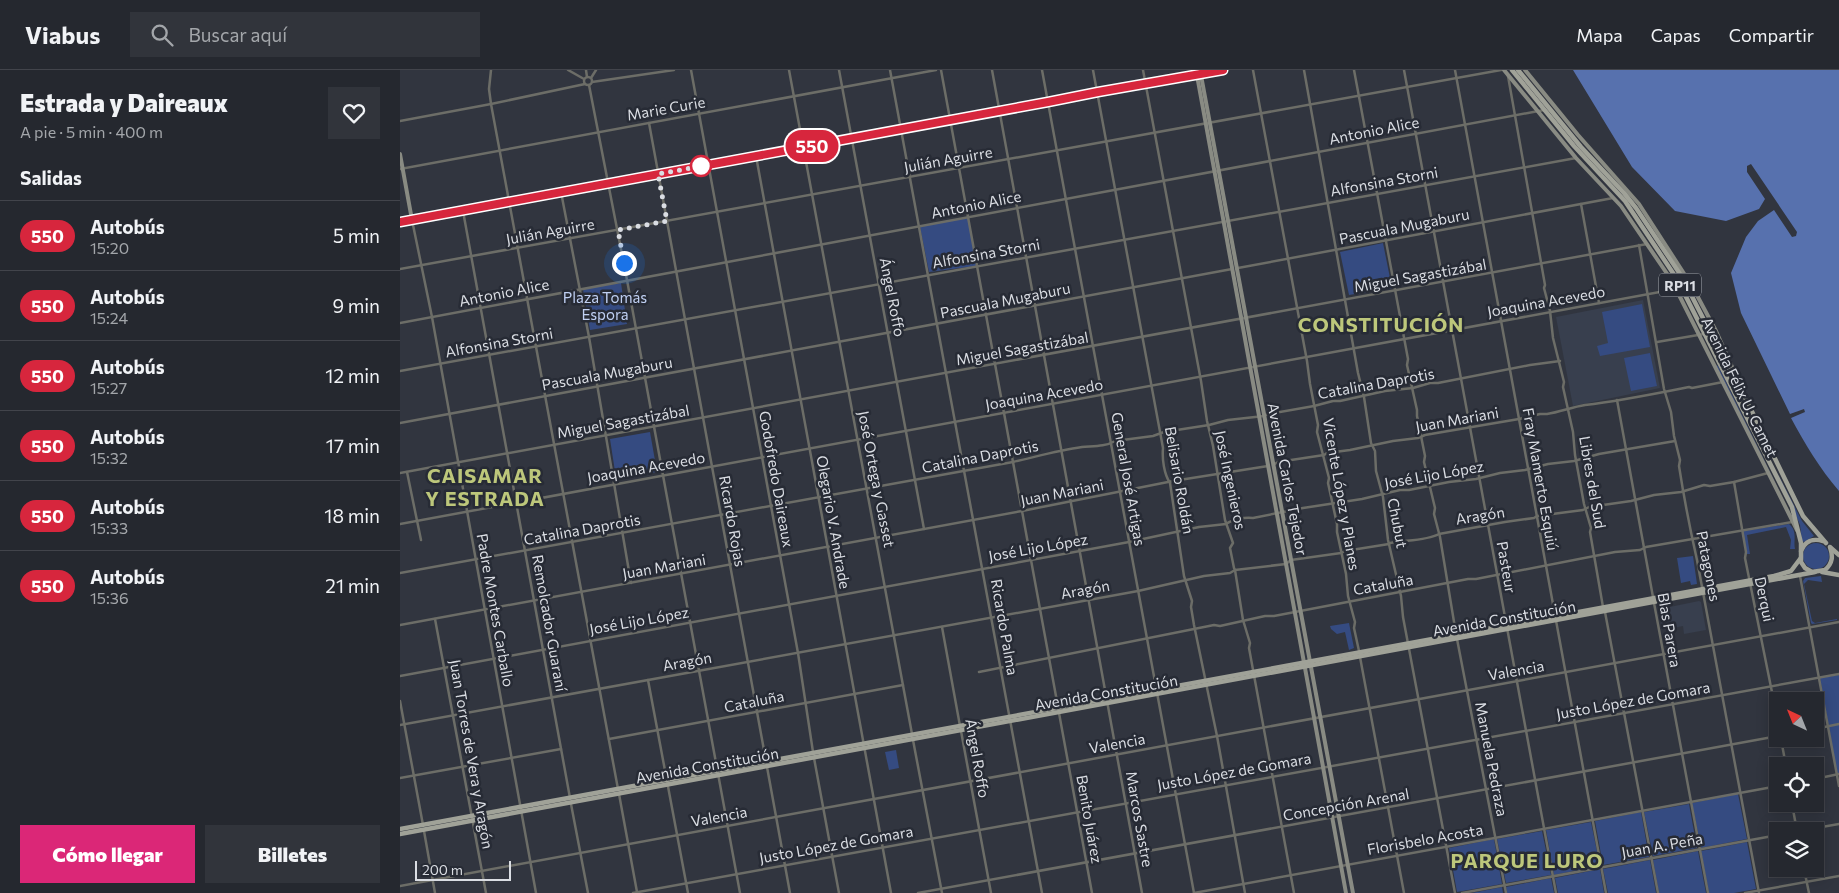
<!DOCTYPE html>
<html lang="es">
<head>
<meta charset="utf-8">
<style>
  body { margin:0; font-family:Commissioner,sans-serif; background:#31343b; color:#f1f3f6; height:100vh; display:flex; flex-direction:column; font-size:19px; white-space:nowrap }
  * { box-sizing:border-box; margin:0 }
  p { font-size:16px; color:#a3a6aa }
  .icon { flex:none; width:28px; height:28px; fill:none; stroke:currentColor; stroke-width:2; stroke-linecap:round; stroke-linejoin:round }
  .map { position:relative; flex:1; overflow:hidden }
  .drawer { display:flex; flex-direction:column; background:#25282f; width:400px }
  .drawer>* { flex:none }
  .badge { padding:0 10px; border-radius:16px; font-size:18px; line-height:32px }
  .needle { width:32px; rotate:317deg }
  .tools { position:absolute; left:1369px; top:622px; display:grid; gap:10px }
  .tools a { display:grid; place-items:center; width:55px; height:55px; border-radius:0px; background:#25282f; box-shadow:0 2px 12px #0003,0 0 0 1px #42444b; font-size:25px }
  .scale { position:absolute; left:15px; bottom:12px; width:96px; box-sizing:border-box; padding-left:5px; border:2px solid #dadde3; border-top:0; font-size:14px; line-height:18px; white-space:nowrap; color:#dadde3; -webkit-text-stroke:4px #272b35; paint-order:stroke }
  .you { position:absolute; width:25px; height:25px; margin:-12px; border:4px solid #fff; border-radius:50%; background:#1a73e8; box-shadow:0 0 0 8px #1a73e833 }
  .map>.badge { position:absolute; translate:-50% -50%; box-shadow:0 0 0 2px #fff }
  h2 { padding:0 20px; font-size:19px; line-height:45px }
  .round { display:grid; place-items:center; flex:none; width:52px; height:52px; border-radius:0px; background:#31343b }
  .head { display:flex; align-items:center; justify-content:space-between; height:85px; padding:0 20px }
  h1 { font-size:24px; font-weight:800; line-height:38px }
  .button { display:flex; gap:10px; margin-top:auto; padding:10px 20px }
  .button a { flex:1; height:58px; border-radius:0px; background:#db2777; color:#fff; font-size:20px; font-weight:800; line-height:58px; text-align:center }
  .button a+a { background:#31343b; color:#f1f3f6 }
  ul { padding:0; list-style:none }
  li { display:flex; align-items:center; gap:15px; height:70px; padding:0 20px; border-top:1px solid #42444b }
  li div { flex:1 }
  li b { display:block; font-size:19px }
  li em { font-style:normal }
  li .badge { min-width:55px; font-weight:700; text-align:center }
  header { display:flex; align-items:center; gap:30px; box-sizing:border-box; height:70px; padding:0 25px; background:#25282f; border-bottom:1px solid #42444b }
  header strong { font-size:24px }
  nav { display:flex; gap:28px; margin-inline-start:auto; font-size:18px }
  .search { width:350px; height:45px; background:#31343b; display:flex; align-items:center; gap:12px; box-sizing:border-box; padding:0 18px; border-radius:0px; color:#a3a6aa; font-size:19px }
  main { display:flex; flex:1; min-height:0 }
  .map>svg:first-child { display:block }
  .built { fill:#383f4e }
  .green { fill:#354b81 }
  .water { fill:#5771ae }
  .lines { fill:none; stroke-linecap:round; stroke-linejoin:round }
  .street { stroke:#6c6d67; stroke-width:2.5 }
  .secondary { stroke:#898b83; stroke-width:4 }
  .primary { stroke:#a0a298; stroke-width:4.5 }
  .line-casing { stroke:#fff; stroke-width:11 }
  .line { stroke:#d7263d; stroke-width:8 }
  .walk { stroke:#dadde3; stroke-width:5; stroke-dasharray:0 9 }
  .stop-dot { fill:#fff; stroke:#d7263d; stroke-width:2.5 }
  .labels { text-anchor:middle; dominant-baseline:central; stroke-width:5; stroke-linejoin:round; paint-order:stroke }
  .shield { fill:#272b35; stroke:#a4a8af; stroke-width:1 }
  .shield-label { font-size:14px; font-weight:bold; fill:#dadde3 }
  .street-label { font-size:15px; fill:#dadde3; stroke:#272b35 }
  .park-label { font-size:15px; fill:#c0d0f3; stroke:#272b35 }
  .district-label { font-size:20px; font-weight:bold; letter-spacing:1px; fill:#bdc77b; stroke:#272b35 }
</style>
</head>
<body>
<header>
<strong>Viabus</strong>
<div class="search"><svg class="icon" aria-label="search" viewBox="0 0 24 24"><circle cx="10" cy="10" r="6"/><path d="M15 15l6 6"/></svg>Buscar aquí</div>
<nav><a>Mapa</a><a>Capas</a><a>Compartir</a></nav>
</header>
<main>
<section class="drawer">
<div class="head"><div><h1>Estrada y Daireaux</h1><p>A pie · 5 min · 400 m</p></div><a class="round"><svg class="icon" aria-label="heart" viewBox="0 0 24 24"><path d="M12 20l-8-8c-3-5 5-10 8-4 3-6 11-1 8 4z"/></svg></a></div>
<h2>Salidas</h2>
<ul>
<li><span class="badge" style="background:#d7263d;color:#fff">550</span><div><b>Autobús</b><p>15:20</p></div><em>5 min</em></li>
<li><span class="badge" style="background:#d7263d;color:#fff">550</span><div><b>Autobús</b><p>15:24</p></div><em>9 min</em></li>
<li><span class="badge" style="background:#d7263d;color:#fff">550</span><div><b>Autobús</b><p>15:27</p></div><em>12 min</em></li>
<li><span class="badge" style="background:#d7263d;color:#fff">550</span><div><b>Autobús</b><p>15:32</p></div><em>17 min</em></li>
<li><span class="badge" style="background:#d7263d;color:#fff">550</span><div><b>Autobús</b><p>15:33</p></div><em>18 min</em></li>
<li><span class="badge" style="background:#d7263d;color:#fff">550</span><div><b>Autobús</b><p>15:36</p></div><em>21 min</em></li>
</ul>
<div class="button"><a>Cómo llegar</a><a>Billetes</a></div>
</section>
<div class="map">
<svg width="1439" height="823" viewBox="0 0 1439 823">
  <rect width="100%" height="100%" fill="#31353f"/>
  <g class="built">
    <path d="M1243,230L1260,318L1173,336L1156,247Z"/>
    <path d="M1299,531L1301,532L1306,560L1284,564L1283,556L1263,560L1259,542L1260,539Z"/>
  </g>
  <g class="green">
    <path d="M568,147L577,196L529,202L520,157Z"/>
    <path d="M983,173L992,218L949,225L940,182Z"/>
    <path d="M221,213L227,254L190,260L183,219Z"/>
    <path d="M1242,234L1250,277L1200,286L1197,276L1208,273L1202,242Z"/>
    <path d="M1250,283L1257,316L1231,321L1224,288Z"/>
    <path d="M1316,295L1318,296L1391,445Z"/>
    <path d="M250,362L257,402L216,408L210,369Z"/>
    <path d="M1377,402L1402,451L1414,466L1404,472L1402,471L1400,455Z"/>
    <path d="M1389,454C1398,461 1393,471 1395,479H1390L1391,470L1386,457L1347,465L1350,484H1347L1343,461Z"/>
    <circle cx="1416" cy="486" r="13"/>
    <path d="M1293,486L1297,514L1291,515L1290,511L1281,513L1277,488Z"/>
    <path d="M1421,506L1422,512L1408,510L1404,514L1412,551L1415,553L1437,549V550L1412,554L1411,553L1403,511L1405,508Z"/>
    <path d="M949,553L954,578L949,580L945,562L937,564L931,559L930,556Z"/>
    <path d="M1439,605V703H1437L1420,608Z"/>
    <path d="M496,680L499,698L489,700L485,682Z"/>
    <path d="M1338,724L1347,769L1301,778L1292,733Z"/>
    <path d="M1289,734L1297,778L1253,786L1244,742Z"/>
    <path d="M1241,742L1249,787L1203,795L1195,751Z"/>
    <path d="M1191,752L1200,796L1154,805L1146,760Z"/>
    <path d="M1142,761L1151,805L1106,813L1097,769Z"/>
    <path d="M1094,769L1102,814L1057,822L1049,778Z"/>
    <path d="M1347,772L1356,819L1334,823H1309L1301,781Z"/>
    <path d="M1298,781L1306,823H1259L1253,790Z"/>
    <path d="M1250,790L1256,823H1208L1203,799Z"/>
    <path d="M1200,799L1204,823H1158L1155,808Z"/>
    <path d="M1151,808L1154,823H1107L1106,817Z"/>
    <path d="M1102,817L1103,823H1072Z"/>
  </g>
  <path class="water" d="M1173,0H1439V421C1420,399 1405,374 1391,348L1405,342L1404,339L1390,344L1341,243L1331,203L1346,167L1358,151L1374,140L1392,167L1396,166L1397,162L1351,94L1347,96V102L1365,129L1359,139L1326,151L1275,141L1232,97Z"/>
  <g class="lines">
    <g class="street">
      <path d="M91,0L89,19L91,34L218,719"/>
      <path d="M168,0L184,9"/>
      <path d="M186,0L187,7"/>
      <path d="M291,0L398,583L413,682"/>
      <path d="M389,0L512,664"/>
      <path d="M439,0L524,459"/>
      <path d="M490,0L642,823"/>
      <path d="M541,0L658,637"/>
      <path d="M592,0L742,823"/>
      <path d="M642,0L794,823"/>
      <path d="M693,0L763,378C762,389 764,404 770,413L784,506L792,531L791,537L794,555L817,666L845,823"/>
      <path d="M743,0L801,311L807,351L813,376L825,450L833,473L830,478L834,498L835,500L843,550L850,573L849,578L894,823"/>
      <path d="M853,0L907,291L910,314L918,355L917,362L929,408L928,413L937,454V462L946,504L948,526L955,552L954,558L959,581"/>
      <path d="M904,0L958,303L964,327L971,373L975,381L976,401L983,427L988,470L1001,526L1003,547L1055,823"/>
      <path d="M954,0L1008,289L1007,295L1017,340V346L1025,386L1024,392L1035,438L1034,444L1040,467L1056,564"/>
      <path d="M1004,0L1156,823"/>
      <path d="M1055,0L1206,823"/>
      <path d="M1108,6L1145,215L1144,218L1150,241L1153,268L1164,312L1163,317L1173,362L1175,385L1184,434L1191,458L1190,462L1203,537"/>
      <circle cx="188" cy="11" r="4"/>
      <path d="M191,8L196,0"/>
      <path d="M192,12L274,0"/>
      <path d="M189,15L227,210L340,823"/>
      <path d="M0,51L91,34L185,14"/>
      <path d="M249,53L366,691"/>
      <path d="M356,86L491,823"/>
      <path d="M0,99L536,0"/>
      <path d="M161,122L189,267L231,513"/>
      <path d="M1181,134L1199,233"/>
      <path d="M63,141L170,728"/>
      <path d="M12,150L32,247L136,823"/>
      <path d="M1239,175L1264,319L1271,342L1274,366L1280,390L1279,396C1284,428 1290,459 1297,490L1359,823"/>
      <path d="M838,198L1213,128"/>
      <path d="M0,199L1101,0"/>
      <path d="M0,253L1144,40"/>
      <path d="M1257,272L1304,264"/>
      <path d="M0,301L1176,88"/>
      <path d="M1217,330L1253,527"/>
      <path d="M0,353L832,199"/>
      <path d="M873,395L878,392L924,385L927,383L950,380L993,371L1018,368L1025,365L1119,349L1140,344H1147C1160,342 1172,337 1185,335C1220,331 1254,324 1289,317L1292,318L1323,312"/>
      <path d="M7,402L21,470"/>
      <path d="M0,403L1247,174"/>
      <path d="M1334,412L1346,482L1345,488L1378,652"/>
      <path d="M0,454L1276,219"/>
      <path d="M0,503L613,392C635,387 659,380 682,377C693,376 705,377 715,371L753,366L764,362L809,355L828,350L864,346L868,344L914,336L933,331H940L985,321L1013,318L1030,313H1038L1130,295L1160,291"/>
      <path d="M1400,506L1439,716"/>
      <path d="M1254,533L1308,823"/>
      <path d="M1205,542L1258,823"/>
      <path d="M35,549L86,823"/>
      <path d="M0,555L622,441L773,411L868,396"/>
      <path d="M542,557L560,656"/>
      <path d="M1057,569L1106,823"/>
      <path d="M960,587L1004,823"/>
      <path d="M579,602L814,555L820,556L865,546H874L1068,509H1076L1215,482L1240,480L1246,477L1392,452"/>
      <path d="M0,606L729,472L799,457L826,454C833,449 845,447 853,448L903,438L962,429L1000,420H1009L1049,412L1076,409L1100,403L1125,400L1148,394L1174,391L1199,384L1275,371"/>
      <path d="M248,610L288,823"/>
      <path d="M0,631L23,755"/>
      <path d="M659,643L692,823"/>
      <path d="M0,655L738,521L804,506L830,503L835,500L886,494L891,490L941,483L945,481L989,474L990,473C1005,470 1026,471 1039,464L1105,452L1134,448L1137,446L1183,440L1189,437L1231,431L1254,425L1281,422L1304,415L1310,416L1334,412L1368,403"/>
      <path d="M1415,659L1439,654"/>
      <path d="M561,661L591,823"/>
      <path d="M209,669L503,615"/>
      <path d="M1381,669L1386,696"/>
      <path d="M513,670L542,823"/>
      <path d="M414,688L439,823"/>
      <path d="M367,697L390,823"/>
      <path d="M0,708L161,679"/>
      <path d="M1415,709L1439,704"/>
      <path d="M219,724L237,822"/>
      <path d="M171,734L188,823"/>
      <path d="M1392,734L1397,761"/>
      <path d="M24,761L35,823"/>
      <path d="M1399,761L1439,754"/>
      <path d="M1404,799L1409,823"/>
      <path d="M0,816L1439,552"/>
      <path d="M233,823L1439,604"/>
      <path d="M518,823L1378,666"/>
      <path d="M794,823L1378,716"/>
      <path d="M1062,823L1378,765"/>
      <path d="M1345,823L1439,806"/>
    </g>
    <g class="secondary">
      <path d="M796,0L946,823"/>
      <path d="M800,0L953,823"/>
      <path d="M1104,0L1176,88L1221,136L1272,211L1397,460"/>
      <path d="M1125,0L1178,65L1239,134L1292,216L1316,261L1337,308"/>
      <path d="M0,84L12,150"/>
      <path d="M0,152L648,32L697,22L824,0"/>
    </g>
    <g class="primary">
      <path d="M1112,0L1174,76L1225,131L1277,209L1392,437L1401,473V492L1405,498L1412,502L1425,500C1433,493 1433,486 1430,477"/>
      <path d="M1118,0L1181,77L1224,123L1236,138L1282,207L1327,295L1339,315L1403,446L1426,473"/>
      <path d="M1431,478L1439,485"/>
      <path d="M1401,481C1405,471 1413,468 1423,471"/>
      <path d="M1422,502L1439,505"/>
      <path d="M0,759L1374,506L1391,501L1400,489"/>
      <path d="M0,764L1415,502"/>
    </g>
  </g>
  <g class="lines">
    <defs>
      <path id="line" d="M0,152L648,32L698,22L823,0"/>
    </defs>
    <use href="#line" class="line-casing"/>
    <use href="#line" class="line"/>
    <path class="walk" d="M224,193L218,160L267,151L258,104L308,95L301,96"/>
  </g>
  <circle class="stop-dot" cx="301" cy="96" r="10"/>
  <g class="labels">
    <rect class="shield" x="1259" y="203.5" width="42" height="23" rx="4"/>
    <g class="shield-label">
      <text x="1280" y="215">RP11</text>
    </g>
    <g class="street-label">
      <text transform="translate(266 38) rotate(-10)">Marie Curie</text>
      <text transform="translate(974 60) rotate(-11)">Antonio Alice</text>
      <text transform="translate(548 89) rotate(-10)">Julián Aguirre</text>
      <text transform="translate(984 111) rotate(-10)">Alfonsina Storni</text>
      <text transform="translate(576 134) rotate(-11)">Antonio Alice</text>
      <text transform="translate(1004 156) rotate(-11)">Pascuala Mugaburu</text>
      <text transform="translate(150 161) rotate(-10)">Julián Aguirre</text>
      <text transform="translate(586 183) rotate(-10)">Alfonsina Storni</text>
      <text transform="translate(1020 205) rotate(-10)">Miguel Sagastizábal</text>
      <text transform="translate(104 222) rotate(-11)">Antonio Alice</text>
      <text transform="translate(493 227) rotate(79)">Ángel Roffo</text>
      <text transform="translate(605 230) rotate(-11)">Pascuala Mugaburu</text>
      <text transform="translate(1146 231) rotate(-10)">Joaquina Acevedo</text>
      <text transform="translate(99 272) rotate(-10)">Alfonsina Storni</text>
      <text transform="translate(622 278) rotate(-10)">Miguel Sagastizábal</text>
      <text transform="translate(207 303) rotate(-10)">Pascuala Mugaburu</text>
      <text transform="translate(976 313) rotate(-10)">Catalina Daprotis</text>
      <text transform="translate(1340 317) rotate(64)">Avenida Félix U. Camet</text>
      <text transform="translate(644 324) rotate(-10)">Joaquina Acevedo</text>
      <text transform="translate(1057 349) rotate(-10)">Juan Mariani</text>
      <text transform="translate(223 351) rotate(-10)">Miguel Sagastizábal</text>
      <text transform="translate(580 386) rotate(-11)">Catalina Daprotis</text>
      <text transform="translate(246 397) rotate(-10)">Joaquina Acevedo</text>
      <text transform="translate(1034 404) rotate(-10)">José Lijo López</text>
      <text transform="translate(377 409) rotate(80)">Godofredo Daireaux</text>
      <text transform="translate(477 409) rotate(79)">José Ortega y Gasset</text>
      <text transform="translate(729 409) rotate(80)">General José Artigas</text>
      <text transform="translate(888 409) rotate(79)">Avenida Carlos Tejedor</text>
      <text transform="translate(1141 409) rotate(80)">Fray Mamerto Esquiú</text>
      <text transform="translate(780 410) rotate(80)">Belisario Roldán</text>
      <text transform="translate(831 410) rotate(78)">José Ingenieros</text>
      <text transform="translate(1193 412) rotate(80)">Libres del Sud</text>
      <text transform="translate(662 422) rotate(-11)">Juan Mariani</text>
      <text transform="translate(942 424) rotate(80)">Vicente López y Planes</text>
      <text transform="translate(1080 445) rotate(-9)">Aragón</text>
      <text transform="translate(333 451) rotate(80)">Ricardo Rojas</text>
      <text transform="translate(434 452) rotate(80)">Olegario V. Andrade</text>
      <text transform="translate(998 453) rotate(79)">Chubut</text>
      <text transform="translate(182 459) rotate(-10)">Catalina Daprotis</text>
      <text transform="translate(638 477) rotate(-10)">José Lijo López</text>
      <text transform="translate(264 496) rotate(-10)">Juan Mariani</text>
      <text transform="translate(1309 496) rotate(79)">Patagones</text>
      <text transform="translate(1107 497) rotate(80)">Pasteur</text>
      <text transform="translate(983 514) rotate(-10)">Cataluña</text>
      <text transform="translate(685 519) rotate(-10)">Aragón</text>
      <text transform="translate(1365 529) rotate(78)">Derqui</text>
      <text transform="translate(96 540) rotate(80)">Padre Montes Carballo</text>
      <text transform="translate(1104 548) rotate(-10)">Avenida Constitución</text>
      <text transform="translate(239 550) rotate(-10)">José Lijo López</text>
      <text transform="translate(150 553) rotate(80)">Remolcador Guaraní</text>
      <text transform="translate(605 557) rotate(80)">Ricardo Palma</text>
      <text transform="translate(1270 560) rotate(80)">Blas Parera</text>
      <text transform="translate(287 591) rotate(-10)">Aragón</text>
      <text transform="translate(1116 600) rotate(-10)">Valencia</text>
      <text transform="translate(706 622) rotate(-10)">Avenida Constitución</text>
      <text transform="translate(1233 630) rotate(-10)">Justo López de Gomara</text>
      <text transform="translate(354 631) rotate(-11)">Cataluña</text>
      <text transform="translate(717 673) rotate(-10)">Valencia</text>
      <text transform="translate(72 684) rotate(80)">Juan Torres de Vera y Aragón</text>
      <text transform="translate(578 688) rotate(80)">Ángel Roffo</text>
      <text transform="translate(1092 689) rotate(79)">Manuela Pedraza</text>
      <text transform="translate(307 695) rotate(-10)">Avenida Constitución</text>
      <text transform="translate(834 701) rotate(-10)">Justo López de Gomara</text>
      <text transform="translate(946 734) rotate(-10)">Concepción Arenal</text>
      <text transform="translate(319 746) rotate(-10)">Valencia</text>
      <text transform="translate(690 749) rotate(80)">Benito Juárez</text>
      <text transform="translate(740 749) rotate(80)">Marcos Sastre</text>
      <text transform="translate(1025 769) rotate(-10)">Florisbelo Acosta</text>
      <text transform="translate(436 774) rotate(-10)">Justo López de Gomara</text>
      <text transform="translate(1262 775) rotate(-10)">Juan A. Peña</text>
    </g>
    <g class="park-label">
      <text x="205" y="227">Plaza Tomás<tspan x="205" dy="17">Espora</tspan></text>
    </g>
    <g class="district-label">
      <text x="981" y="254">CONSTITUCIÓN</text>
      <text x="85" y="405">CAISAMAR<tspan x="85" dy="23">Y ESTRADA</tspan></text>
      <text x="1127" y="790">PARQUE LURO</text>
    </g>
  </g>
</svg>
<div class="tools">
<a><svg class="needle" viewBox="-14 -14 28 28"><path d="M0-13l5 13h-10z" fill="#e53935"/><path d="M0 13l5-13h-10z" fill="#a3a6aa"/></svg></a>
<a><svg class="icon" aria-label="locate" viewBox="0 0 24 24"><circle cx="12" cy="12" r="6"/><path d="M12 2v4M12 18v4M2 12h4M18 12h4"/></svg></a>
<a><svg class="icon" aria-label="layers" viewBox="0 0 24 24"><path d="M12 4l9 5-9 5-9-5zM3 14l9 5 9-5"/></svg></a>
</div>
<div class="scale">200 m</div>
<div class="you" style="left:224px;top:193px"></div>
<b class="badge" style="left:412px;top:76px;background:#d7263d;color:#fff">550</b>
</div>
</main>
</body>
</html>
